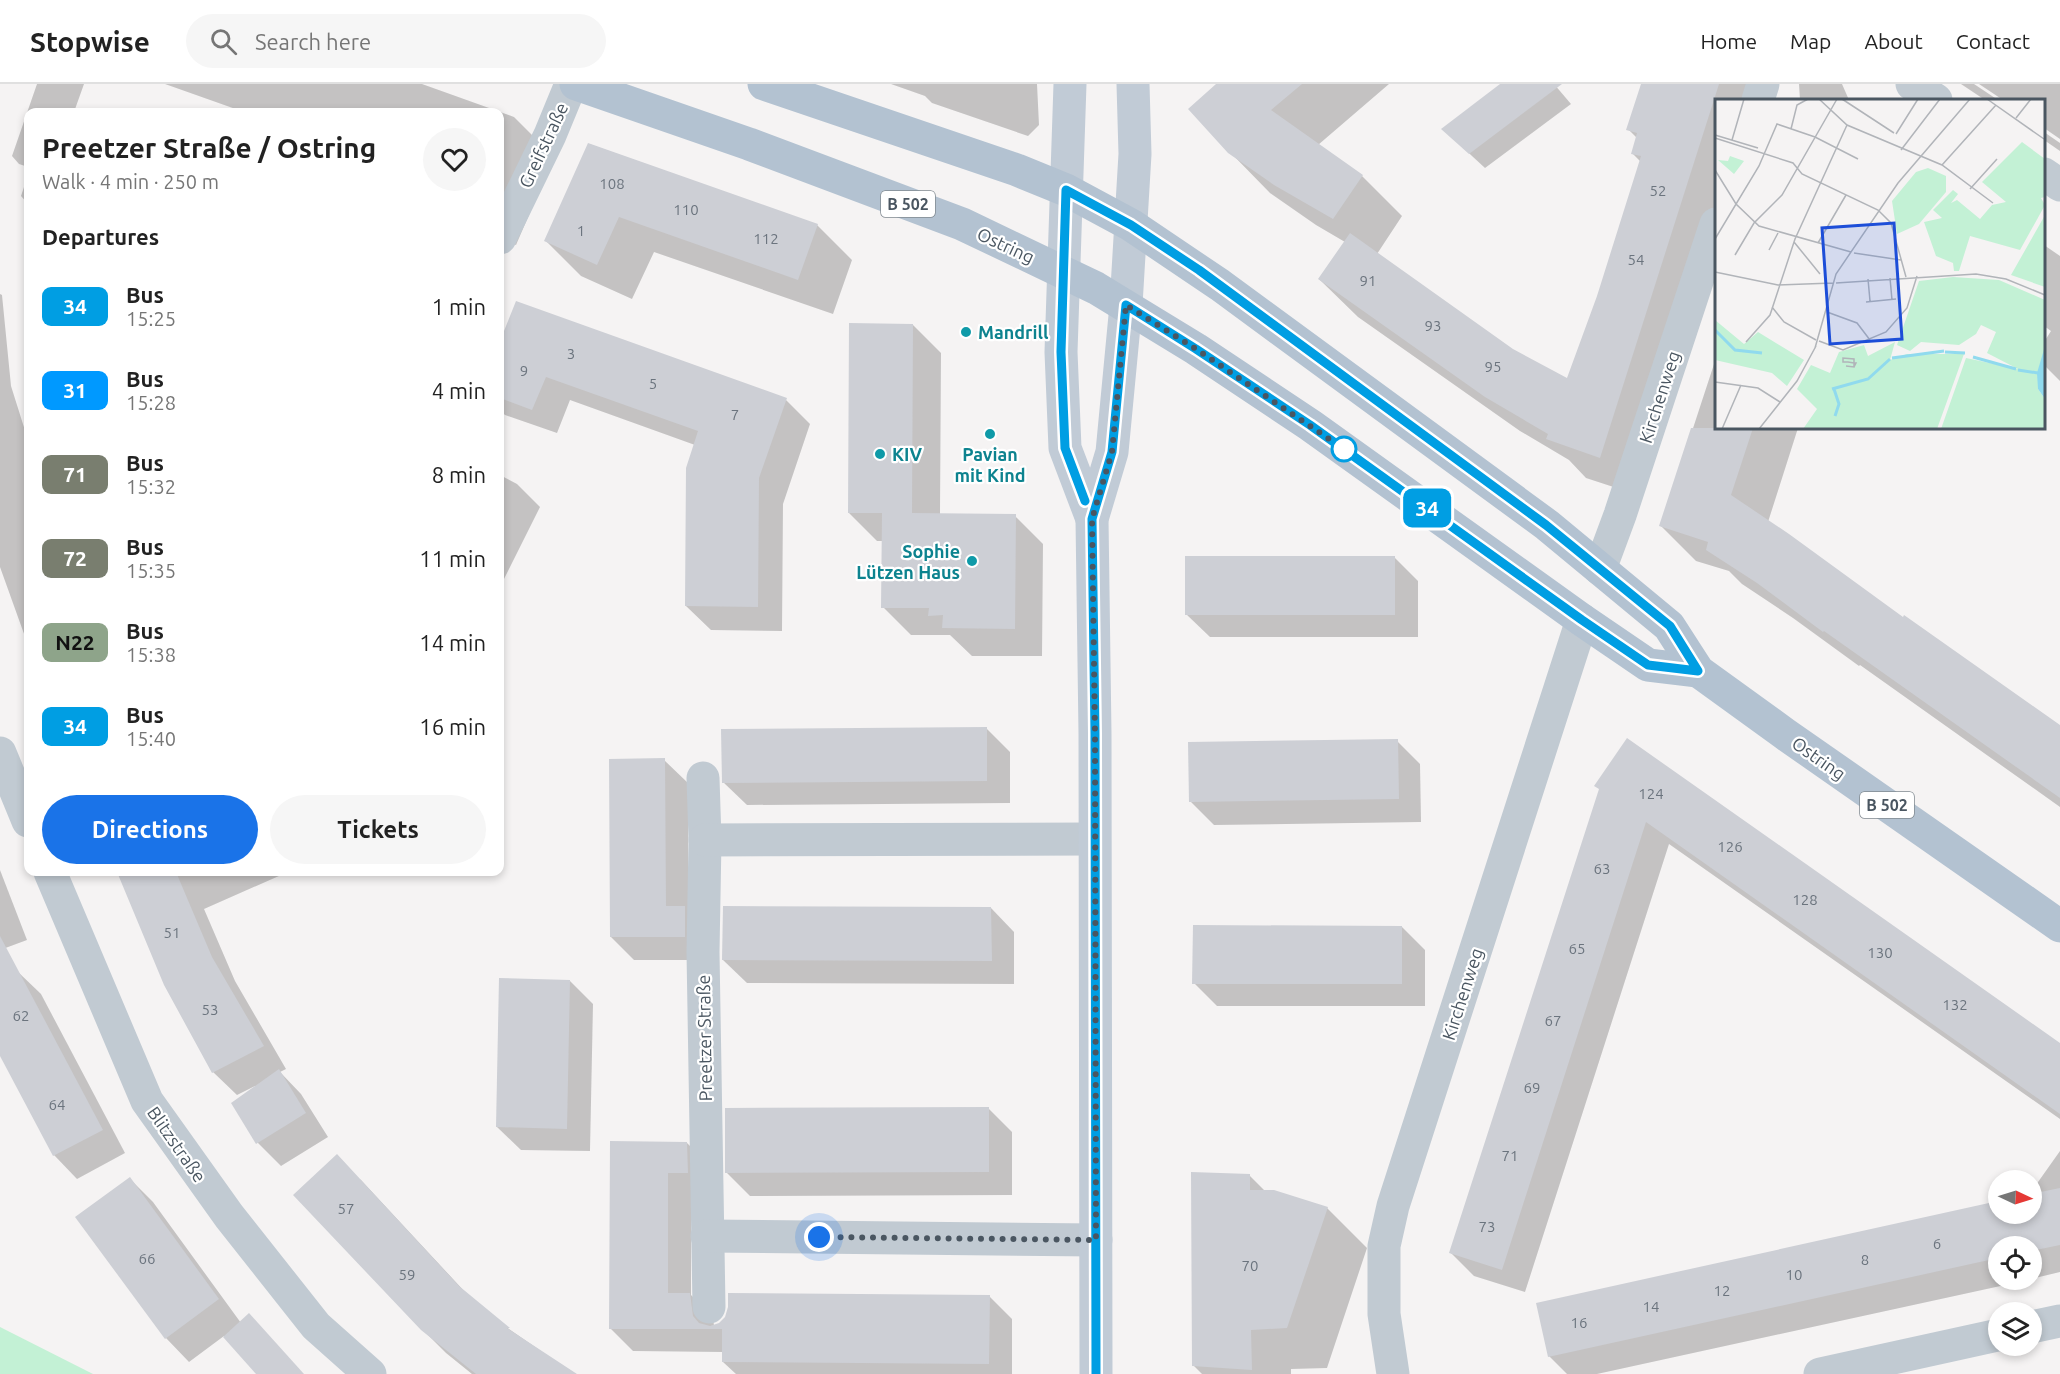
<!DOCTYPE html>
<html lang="en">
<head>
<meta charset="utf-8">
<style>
  body { margin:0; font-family:Ubuntu,sans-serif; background:#f6f6f6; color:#222; height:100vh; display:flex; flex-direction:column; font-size:22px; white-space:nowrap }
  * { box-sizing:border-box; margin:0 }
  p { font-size:20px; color:#767676 }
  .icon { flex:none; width:33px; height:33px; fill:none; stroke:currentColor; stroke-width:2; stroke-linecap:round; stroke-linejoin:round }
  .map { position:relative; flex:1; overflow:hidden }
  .side { position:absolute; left:24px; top:24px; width:480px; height:768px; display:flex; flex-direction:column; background:#fff; border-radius:12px; box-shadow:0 3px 9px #0003 }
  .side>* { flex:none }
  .badge { padding:0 12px; border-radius:9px; font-size:21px; line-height:39px }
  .needle { width:39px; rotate:94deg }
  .controls { position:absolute; left:1988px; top:1086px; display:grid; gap:12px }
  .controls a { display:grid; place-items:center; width:54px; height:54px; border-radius:50%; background:#fff; box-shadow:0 3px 9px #0003; font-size:30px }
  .you { position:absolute; width:30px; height:30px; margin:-15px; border:4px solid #fff; border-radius:50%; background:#1a73e8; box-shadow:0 0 0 9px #1a73e833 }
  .map>.badge { position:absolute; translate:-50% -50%; box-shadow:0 0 0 3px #fff }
  h2 { padding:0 18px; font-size:22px; line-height:54px }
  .round { display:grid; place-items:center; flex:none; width:63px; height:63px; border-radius:32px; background:#f6f6f6 }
  .overview { display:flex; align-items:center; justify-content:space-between; height:102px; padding:0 18px }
  h1 { font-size:28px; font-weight:700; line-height:45px }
  .button { display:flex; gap:12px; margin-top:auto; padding:12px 18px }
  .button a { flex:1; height:69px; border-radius:36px; background:#1a73e8; color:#fff; font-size:24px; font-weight:700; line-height:69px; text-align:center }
  .button a+a { background:#f6f6f6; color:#222 }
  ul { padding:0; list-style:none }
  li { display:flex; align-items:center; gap:18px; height:84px; padding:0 18px }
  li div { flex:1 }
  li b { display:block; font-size:22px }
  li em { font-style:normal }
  li .badge { min-width:66px; font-weight:700; text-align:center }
  header { display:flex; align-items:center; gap:36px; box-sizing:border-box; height:84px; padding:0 30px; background:#fff; border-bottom:2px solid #e0e0e0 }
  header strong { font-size:28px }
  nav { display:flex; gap:33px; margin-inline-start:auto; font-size:21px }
  .search { width:420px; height:54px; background:#f6f6f6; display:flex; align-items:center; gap:15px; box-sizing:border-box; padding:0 21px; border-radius:33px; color:#767676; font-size:22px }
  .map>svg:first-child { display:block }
  .green { fill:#c3f1d5 }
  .shadow { fill:#0003 }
  .building { fill:#cdcfd5 }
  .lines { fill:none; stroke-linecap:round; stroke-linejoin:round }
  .street { stroke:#c1cad2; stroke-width:33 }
  .secondary { stroke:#c1cbd6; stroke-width:33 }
  .primary { stroke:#b3c2d1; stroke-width:33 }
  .line-casing { stroke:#fff; stroke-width:14 }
  .line { stroke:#009ee3; stroke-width:9 }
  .walk { stroke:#4a5661; stroke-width:6; stroke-dasharray:0 10.8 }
  .culture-dot { fill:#0f9aa8; stroke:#fff; stroke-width:2 }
  .stop-dot { fill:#fff; stroke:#009ee3; stroke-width:3 }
  .labels { text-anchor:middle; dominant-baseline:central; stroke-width:4.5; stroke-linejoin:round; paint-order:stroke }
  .number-label { font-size:15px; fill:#6b747e }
  .shield { fill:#fff; stroke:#808990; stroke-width:1.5 }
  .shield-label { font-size:16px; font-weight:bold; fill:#4a5661 }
  .street-label { font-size:18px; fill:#4a5661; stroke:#fff }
  .culture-label { font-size:18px; font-weight:bold; fill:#0d838f; stroke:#fff; text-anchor:start }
  .inset-river { fill:none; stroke:#90daee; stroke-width:3 }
  .inset-road { fill:none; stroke:#b1b4b9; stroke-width:1.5 }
  .view { fill:#1d4ed8; fill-opacity:0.15; stroke:#1d4ed8; stroke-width:3 }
  .inset-edge { fill:none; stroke:#4a5661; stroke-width:3 }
</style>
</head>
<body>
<header>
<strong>Stopwise</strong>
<div class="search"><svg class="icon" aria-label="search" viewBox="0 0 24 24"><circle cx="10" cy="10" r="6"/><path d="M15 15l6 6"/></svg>Search here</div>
<nav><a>Home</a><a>Map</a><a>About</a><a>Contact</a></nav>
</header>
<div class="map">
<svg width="2060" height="1290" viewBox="0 0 2060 1290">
  <rect width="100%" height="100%" fill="#f5f3f3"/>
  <path class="green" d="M0,1243L93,1290H0Z"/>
  <g class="shadow">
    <path d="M37,0H84L74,28H28V83L19,80L12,72Z"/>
    <path d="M165,0H422L514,33L554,73L516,161L500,154V28H244Z"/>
    <path d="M891,0H1037L1039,41L1028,52L932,19L925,12Z"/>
    <path d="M1218,0H1389L1318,61L1362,92L1402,132L1377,170L1512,266L1567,296L1598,212L1641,78L1632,69L1637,54L1628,45L1642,0H1769L1764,16H1716V168L1638,411L1586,394L1569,376L1520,347L1358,233L1319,195L1345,158L1316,141L1270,109L1229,67Z"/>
    <path d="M1503,0H1554L1571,20L1485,84L1459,60Z"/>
    <path d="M1799,0H1842L1849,16H1800Z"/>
    <path d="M1961,0H1974L1998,16H1985Z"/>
    <path d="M1979,0H2060V55L2044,44V16H2003Z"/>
    <path d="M2044,48L2060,59V67L2044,56Z"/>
    <path d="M589,60L817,141L852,176L833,230L654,168L632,215L581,192L546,157Z"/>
    <path d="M28,91V120L21,112Z"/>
    <path d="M2044,161L2060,172V297L2044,281V258L2051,247L2044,242Z"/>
    <path d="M0,210L2,211L11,302L28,356V561L0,483Z"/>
    <path d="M517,219L786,316L810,340L783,420L782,547L711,546L686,522L695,361L570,316L557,349L505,331L500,326V261Z"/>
    <path d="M913,241L941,269L940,431L1015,432L1043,460L1042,572H972L950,551H911L883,523L884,457H877L849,429Z"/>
    <path d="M1716,274V344H1798L1768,438L1903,535L2060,643V723L1860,581L1859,582L1793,534L1742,500L1729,487L1696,477L1661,442Z"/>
    <path d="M500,391L517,400L540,423L500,503Z"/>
    <path d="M1395,474L1418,497V553H1210L1186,530Z"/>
    <path d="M986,644L1010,668V719L747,721L723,698Z"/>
    <path d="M1397,657L1420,680L1421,738L1214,741L1191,718Z"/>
    <path d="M664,676L688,699V827L707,876H634L611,853Z"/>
    <path d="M1600,706L2060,960V1035L1669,760L1525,1208L1474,1192L1451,1169Z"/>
    <path d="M0,786L27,856L0,866Z"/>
    <path d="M155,788H288L204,825L235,897L286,985L280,988L301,1010L328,1053L281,1082L258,1059L255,1002L237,1011L213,988L165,809Z"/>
    <path d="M991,824L1014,848V900L747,899L723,876Z"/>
    <path d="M1402,843L1425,866V922H1217L1194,899Z"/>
    <path d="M17,887L41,910L125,1069L77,1095L54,1071L0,970V896Z"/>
    <path d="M570,897L593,920L590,1067L521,1066L497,1043Z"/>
    <path d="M989,1025L1012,1048V1111L750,1112L727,1089Z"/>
    <path d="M611,1059H687L710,1082L691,1112V1211L713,1233L714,1242L989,1212L1012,1235V1290H736L723,1278V1268L633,1267L610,1244Z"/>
    <path d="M2060,1067V1188L2031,1195V1162H1998V1196H2028L1597,1290H1567L1549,1272L1998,1119V1130H2031V1108Z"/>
    <path d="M1249,1091L1265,1107L1327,1124L1367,1164L1327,1284L1291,1285V1290H1202L1194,1282Z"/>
    <path d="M130,1095L153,1118L241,1239L302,1290H258L224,1252L189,1278L166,1254L77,1133Z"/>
    <path d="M360,1095L466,1209L509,1245L574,1290H472L446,1269L422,1245Z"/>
  </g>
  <g class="building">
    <path d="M1216,0H1302L1271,26L1363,91L1333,135L1274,101L1228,69L1188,25Z"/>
    <path d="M1500,0H1562L1469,70L1441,45Z"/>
    <path d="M1641,0H1719L1600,374L1546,355L1548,350L1485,313L1318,195L1350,149L1513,265L1567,294L1597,212L1641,72L1631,70L1637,49L1626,46Z"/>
    <path d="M588,59L818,140L798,196L619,133L597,181L544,157Z"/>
    <path d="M516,217L787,314L759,394L758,523L685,522L686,384L698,347L546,293L532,326L500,314V257Z"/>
    <path d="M849,239L913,240L912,429L1016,430L1015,545L942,544L943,531L928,532L929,524H881L882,429H848Z"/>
    <path d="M1691,344H1753L1731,411L1789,450L1903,533L1904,531L2060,641V714L1824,547L1823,548L1757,499L1706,466L1708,458L1659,442Z"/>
    <rect x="1185" y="472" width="210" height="59"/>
    <path d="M987,643V697L722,699L721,645Z"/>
    <path d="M1627,654L2060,959V1030L1646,738L1502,1186L1449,1169L1599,705L1594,702Z"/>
    <path d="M1398,655L1399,715L1189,718L1188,658Z"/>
    <path d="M665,674L666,822H685V853H610L609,675Z"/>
    <path d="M117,788H176L212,873L264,962L212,989L164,901Z"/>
    <path d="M723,822L991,823L992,877L722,876Z"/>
    <path d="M1193,841L1402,842V900H1192Z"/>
    <path d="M0,852L103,1046L53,1072L0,972Z"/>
    <path d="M499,894L570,896L567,1045L496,1043Z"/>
    <path d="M279,985L306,1029L256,1060L231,1019Z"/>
    <path d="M989,1023V1088L725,1089V1024Z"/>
    <path d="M610,1057L687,1058L688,1089H668V1209H690L693,1232L699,1239L710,1242L719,1239L725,1233L728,1223V1209L990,1211L989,1280L722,1278V1245H609Z"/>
    <path d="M337,1070L459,1202L510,1244H507L577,1290H476L421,1246L293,1111Z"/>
    <path d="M1191,1088L1250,1090V1106H1274L1328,1123L1287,1244L1251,1246L1252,1286L1192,1282Z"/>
    <path d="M130,1093L219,1215L165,1255L75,1133Z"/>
    <path d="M2060,1104V1161L2031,1167V1162H1998V1174L1548,1273L1536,1219L1998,1117V1130H2031V1110Z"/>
    <path d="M249,1229L304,1290H256L223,1253Z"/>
  </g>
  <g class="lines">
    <g class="street">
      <path d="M1912,0L1936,16"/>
      <path d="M1758,16L1763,0"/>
      <path d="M2044,90L2060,101"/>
      <path d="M500,154L550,51L571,0"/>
      <path d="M1600,485L1620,431L1716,140"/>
      <path d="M0,669L28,737"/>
      <path d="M703,694L705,756L703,868L709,1223"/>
      <path d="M705,756L1094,755"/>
      <path d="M50,788L147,1017L229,1132L316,1242L370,1290"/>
      <path d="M707,1152L1096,1156"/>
      <path d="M2031,1243L2060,1237"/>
      <path d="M1393,1290L1384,1230V1162L1393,1122L1582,536"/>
      <path d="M1820,1290L1998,1251"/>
    </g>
    <g class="secondary">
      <path d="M1070,0L1061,268L1065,364L1092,435"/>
      <path d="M1096,1290L1095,650L1092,435L1112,368L1126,221L1135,70L1133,0"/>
    </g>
    <g class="primary">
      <path d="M576,0L749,60L962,140L1096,204L1196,265L1310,341L1582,536L1648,581L1698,587"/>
      <path d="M764,0L1017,86L1066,106L1131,141L1220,201L1547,441L1669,542L1698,587L1785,650L2060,842"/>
    </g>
  </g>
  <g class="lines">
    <defs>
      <path id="line" d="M1085,417L1065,364L1061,268L1066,106L1131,141L1199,186L1546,441L1670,542L1698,587L1648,581L1582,536L1310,341L1196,265L1126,221L1112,368L1092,435L1095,650L1096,1290"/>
    </defs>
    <use href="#line" class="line-casing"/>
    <use href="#line" class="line"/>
    <path class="walk" d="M819,1153L1096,1156L1095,650L1092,435L1112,368L1126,221L1196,265L1344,365"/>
  </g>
  <g class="culture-dot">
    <circle cx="966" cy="248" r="6"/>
    <circle cx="990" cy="350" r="6"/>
    <circle cx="880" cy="370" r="6"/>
    <circle cx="972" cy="477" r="6"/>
  </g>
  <circle class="stop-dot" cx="1344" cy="365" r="12"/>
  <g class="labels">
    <g class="number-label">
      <text x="612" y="99">108</text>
      <text x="1658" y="106">52</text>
      <text x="686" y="125">110</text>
      <text x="581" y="146">1</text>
      <text x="766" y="154">112</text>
      <text x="1636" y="175">54</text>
      <text x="1368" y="196">91</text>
      <text x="1433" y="241">93</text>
      <text x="571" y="269">3</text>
      <text x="1493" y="282">95</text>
      <text x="524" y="286">9</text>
      <text x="653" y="299">5</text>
      <text x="735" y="330">7</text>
      <text x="1651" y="709">124</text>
      <text x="1730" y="762">126</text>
      <text x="1602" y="784">63</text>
      <text x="1805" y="815">128</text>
      <text x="172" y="848">51</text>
      <text x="1577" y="864">65</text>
      <text x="1880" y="868">130</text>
      <text x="1955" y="920">132</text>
      <text x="210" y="925">53</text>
      <text x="21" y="931">62</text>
      <text x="1553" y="936">67</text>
      <text x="1532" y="1003">69</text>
      <text x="57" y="1020">64</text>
      <text x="1510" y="1071">71</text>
      <text x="346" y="1124">57</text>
      <text x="1487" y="1142">73</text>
      <text x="1937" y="1159">6</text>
      <text x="147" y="1174">66</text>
      <text x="1865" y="1175">8</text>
      <text x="1250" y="1181">70</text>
      <text x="407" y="1190">59</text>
      <text x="1794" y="1190">10</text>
      <text x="1722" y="1206">12</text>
      <text x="1651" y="1222">14</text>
      <text x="1579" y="1238">16</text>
    </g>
    <g class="shield">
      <rect x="881" y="107" width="54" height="26" rx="4.5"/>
      <rect x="1860" y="708" width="54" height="26" rx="4.5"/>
    </g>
    <g class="shield-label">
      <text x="908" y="120">B 502</text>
      <text x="1887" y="721">B 502</text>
    </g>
    <g class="street-label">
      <text transform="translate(543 61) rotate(-65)">Greifstraße</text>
      <text transform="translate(1006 161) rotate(25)">Ostring</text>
      <text transform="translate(1659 313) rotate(-72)">Kirchenweg</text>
      <text transform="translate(1819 674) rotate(35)">Ostring</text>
      <text transform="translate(1462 910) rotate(-72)">Kirchenweg</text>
      <text transform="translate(704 954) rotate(-91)">Preetzer Straße</text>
      <text transform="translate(177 1060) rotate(55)">Blitzstraße</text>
    </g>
    <g class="culture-label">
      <text x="978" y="248">Mandrill</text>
      <text x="892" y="370">KIV</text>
      <text x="990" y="370" text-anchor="middle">Pavian<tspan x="990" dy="21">mit Kind</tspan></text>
      <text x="960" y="467" text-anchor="end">Sophie<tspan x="960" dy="21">Lützen Haus</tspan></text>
    </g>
  </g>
  <g transform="translate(1715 15)">
    <rect width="330" height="330" fill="#f5f3f3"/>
    <path d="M307,43L330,60V98L326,99L330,106L305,151L255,137L244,172H239L238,164L221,157L209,123L227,119L218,111L238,91L243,95L236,104L242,101L265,120L277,106L291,103L267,83ZM15,57L29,62L19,75L3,61L13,62ZM213,69L231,77V93L204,125L182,135L177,102L201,73ZM330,116V188L296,176ZM238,178L284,181L330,201V247L323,290L330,300V330H226L251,259L303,270L272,254L281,233L266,226L261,235L244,246L206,243L195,252L182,246L204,182ZM0,221L29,245L43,233L89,261L72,287L57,274L0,261ZM180,243L175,261L192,255H249L222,330H88L102,310L82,290L96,266L115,274L124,253L149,246L153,257Z" fill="#c3f1d5"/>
    <path d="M330,247V300L323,290L322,274Z" fill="#90daee"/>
    <path class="inset-river" d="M0,231L20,251L47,254M230,253L250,254M258,258L301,270M177,259L229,252M303,271L323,274M117,290L153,280L175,260M119,290L124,305L120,317"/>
    <path class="inset-road" d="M104,0L132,26L227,66L278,104M127,0L179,34M272,0L329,40M301,19L316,0M76,30L82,6L93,0M181,35L203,0M0,36L43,49M0,39L78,64L87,75L163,111L176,124L191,178M17,41L29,0M186,51L225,0M227,66L281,6M0,71L21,105L44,127L136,153M255,90L282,60M0,140L44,67L62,25L100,38L143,60M79,143L105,175M103,144L131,96M54,151L63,134M139,154L186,161M20,156L39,124L67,96L122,0M0,173L63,186L118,184M175,179L177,201M153,180L155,202M121,184L261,175L291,180L330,196M151,203L181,200M57,208L69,223L101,241M112,213L142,224L155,241M104,242L128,251L171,233L192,209L202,177M31,243L55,216L80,140L132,26M100,249L121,175L183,84L255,0M131,267L139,268V260L128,259V263H133L139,264H141L139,268M0,283L43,289L65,303M7,330L26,286M44,330L82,282L101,247"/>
    <path class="view" d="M179,124L187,240L115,245L107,129Z"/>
    <rect width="330" height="330" class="inset-edge"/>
  </g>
</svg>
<div class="controls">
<a><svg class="needle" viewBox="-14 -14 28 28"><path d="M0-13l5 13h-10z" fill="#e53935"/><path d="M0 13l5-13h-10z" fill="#767676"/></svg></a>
<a><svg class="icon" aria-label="locate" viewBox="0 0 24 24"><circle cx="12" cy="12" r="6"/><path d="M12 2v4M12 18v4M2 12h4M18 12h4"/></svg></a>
<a><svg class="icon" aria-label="layers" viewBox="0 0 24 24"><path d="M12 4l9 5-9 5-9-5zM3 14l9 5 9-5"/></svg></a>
</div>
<div class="you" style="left:819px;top:1153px"></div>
<b class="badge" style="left:1427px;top:424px;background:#009ee3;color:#fff">34</b>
<section class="side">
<div class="overview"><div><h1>Preetzer Straße / Ostring</h1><p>Walk · 4 min · 250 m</p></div><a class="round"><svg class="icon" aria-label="heart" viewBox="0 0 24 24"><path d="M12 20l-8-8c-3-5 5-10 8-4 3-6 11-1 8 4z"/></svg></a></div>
<h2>Departures</h2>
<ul>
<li><span class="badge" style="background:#009ee3;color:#fff">34</span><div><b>Bus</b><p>15:25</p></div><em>1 min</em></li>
<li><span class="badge" style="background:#09f;color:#fff">31</span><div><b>Bus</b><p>15:28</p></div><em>4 min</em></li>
<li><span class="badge" style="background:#797e6f;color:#fff">71</span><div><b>Bus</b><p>15:32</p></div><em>8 min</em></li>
<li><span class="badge" style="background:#797e6f;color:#fff">72</span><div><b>Bus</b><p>15:35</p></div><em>11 min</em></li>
<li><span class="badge" style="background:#8ea48a;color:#111">N22</span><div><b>Bus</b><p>15:38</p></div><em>14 min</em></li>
<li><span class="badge" style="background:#009ee3;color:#fff">34</span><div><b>Bus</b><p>15:40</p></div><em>16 min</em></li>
</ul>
<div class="button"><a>Directions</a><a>Tickets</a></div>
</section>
</div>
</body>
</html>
